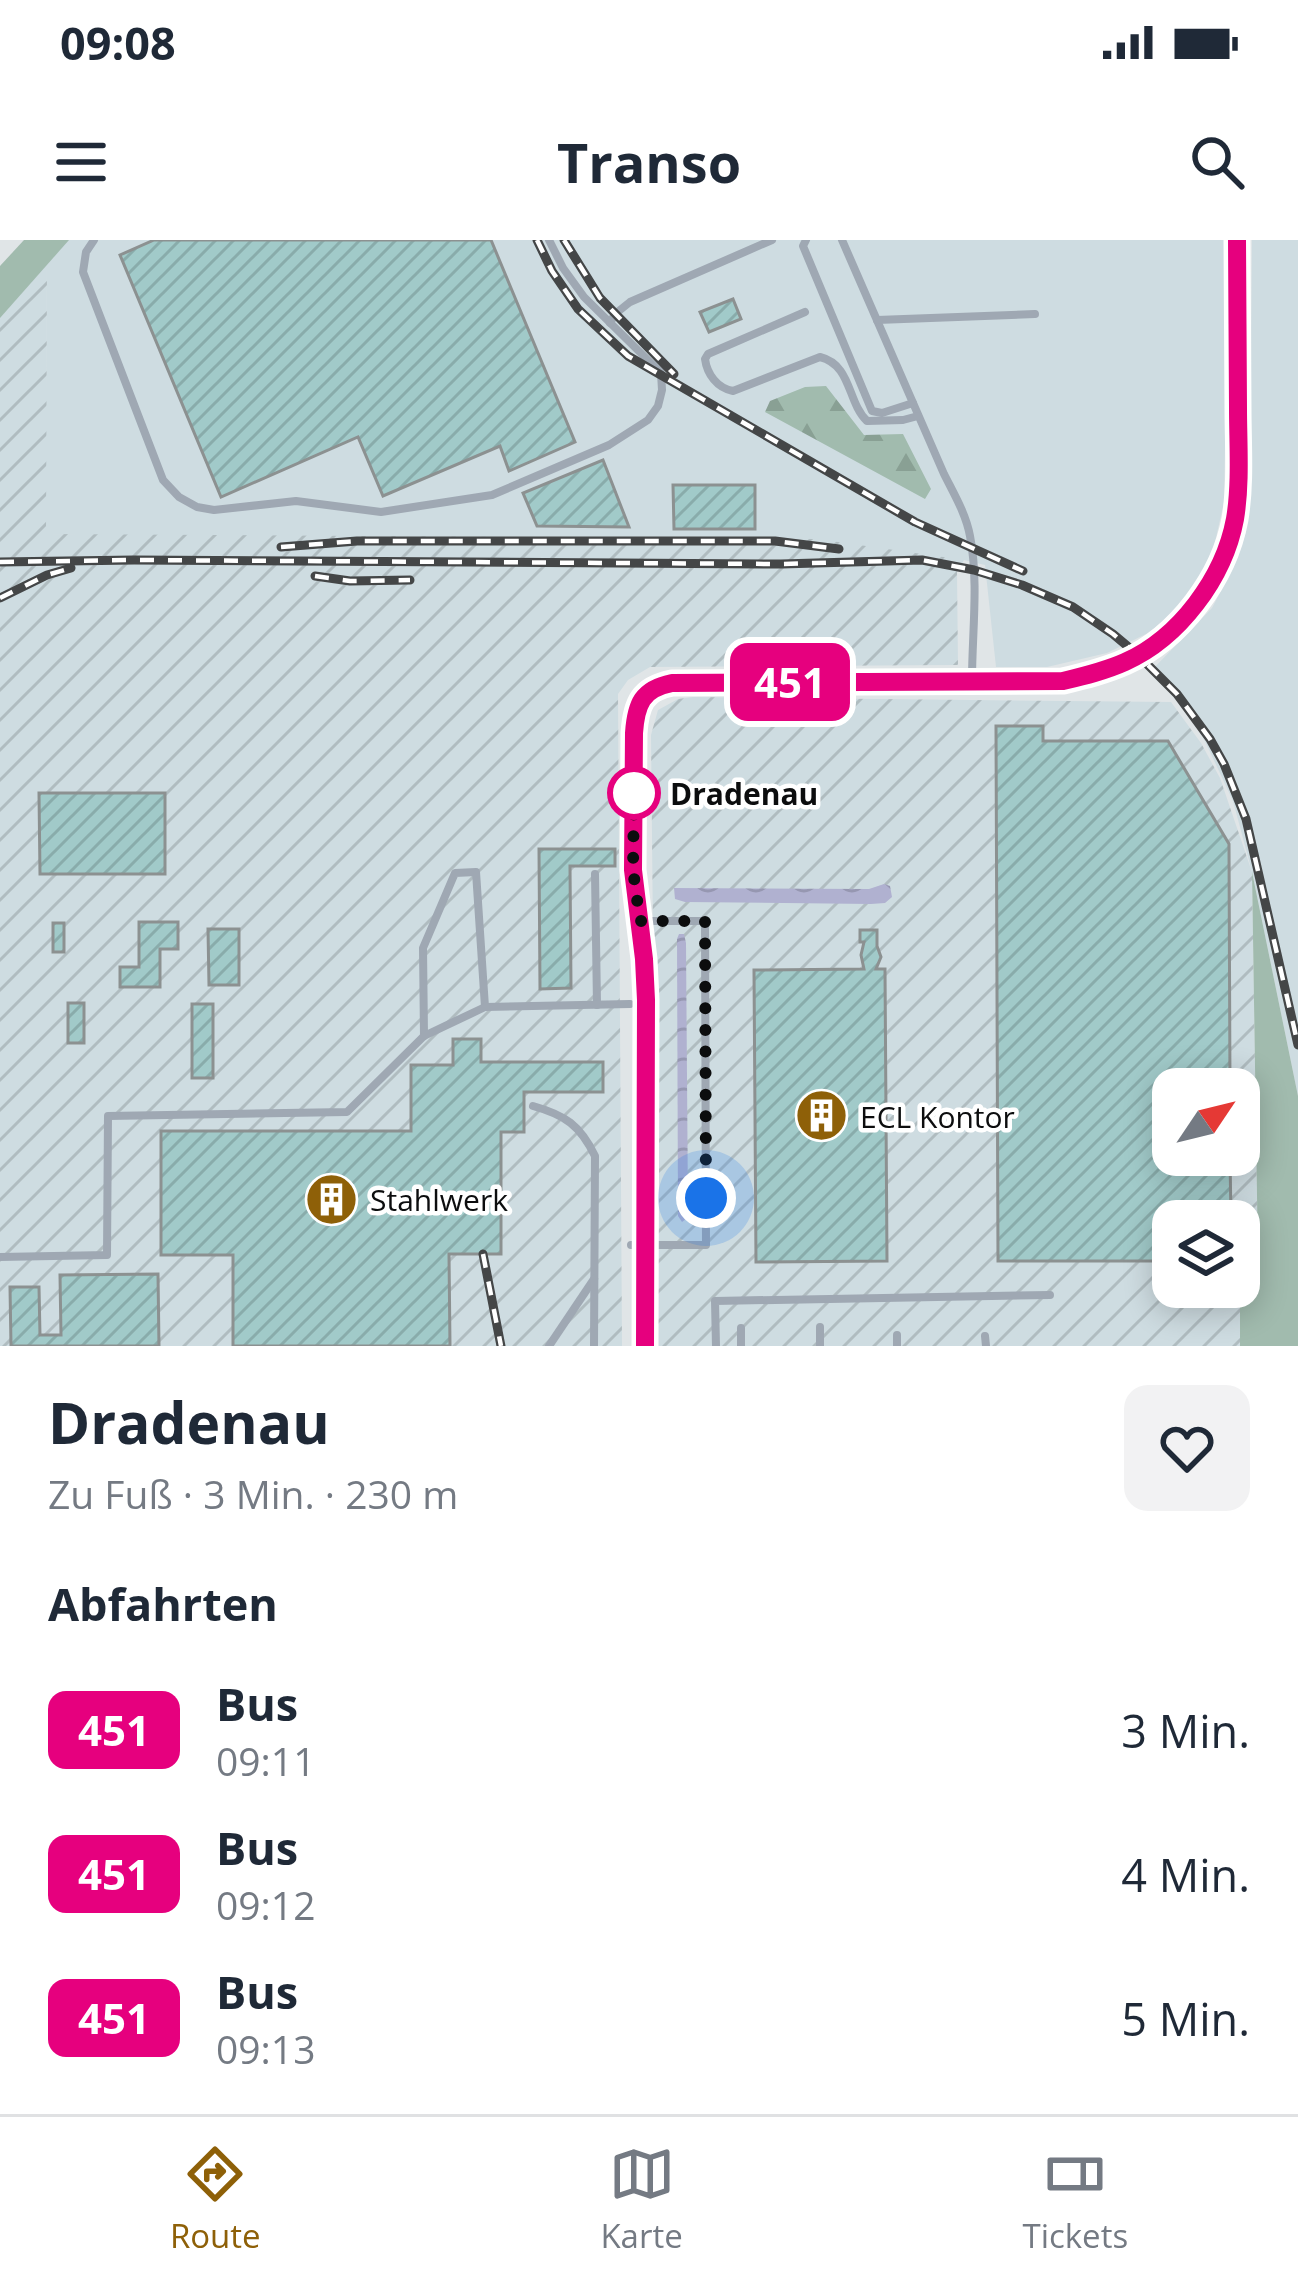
<!DOCTYPE html>
<html lang="de">
<head>
<meta charset="utf-8">
<style>
  body { margin:0; font-family:"Open Sans",sans-serif; background:#f2f2f3; color:#1f2937; height:100vh; display:flex; flex-direction:column; font-size:45px; white-space:nowrap }
  * { box-sizing:border-box; margin:0 }
  p { font-size:39px; color:#747a83 }
  .icon { flex:none; width:66px; height:66px; fill:none; stroke:currentColor; stroke-width:2; stroke-linecap:round; stroke-linejoin:round }
  .map { position:relative; height:1106px; overflow:hidden }
  .panel { display:flex; flex-direction:column; background:#fff; flex:1 }
  .panel>* { flex:none }
  .badge { padding:0 24px; border-radius:18px; font-size:42px; line-height:78px }
  .needle { width:78px; rotate:55deg }
  .buttons { position:absolute; left:1152px; top:828px; display:grid; gap:24px }
  .buttons a { display:grid; place-items:center; width:108px; height:108px; border-radius:24px; background:#fff; box-shadow:0 6px 30px #0003; font-size:60px }
  .you { position:absolute; width:60px; height:60px; margin:-30px; border:9px solid #fff; border-radius:50%; background:#1a73e8; box-shadow:0 0 0 18px #1a73e833 }
  .map>.badge { position:absolute; translate:-50% -50%; box-shadow:0 0 0 6px #fff }
  h2 { padding:0 48px; font-size:45px; line-height:108px }
  .round { display:grid; place-items:center; flex:none; width:126px; height:126px; border-radius:24px; background:#f2f2f3 }
  .summary { display:flex; align-items:center; justify-content:space-between; height:204px; padding:0 48px }
  h1 { font-size:57px; font-weight:700; line-height:90px }
  ul { padding:0; list-style:none }
  li { display:flex; align-items:center; gap:36px; height:144px; padding:0 48px }
  li div { flex:1 }
  li b { display:block; font-size:45px }
  li em { font-style:normal }
  li .badge { min-width:132px; font-weight:700; text-align:center }
  .status { display:flex; justify-content:space-between; align-items:center; height:84px; padding:0 60px; background:#fff; direction:ltr }
  .status svg { height:33px; fill:currentColor }
  header { display:flex; justify-content:space-between; align-items:center; height:156px; padding:0 48px; background:#fff; font-size:54px; font-weight:700 }
  .tabs { display:flex; justify-content:space-around; align-items:center; height:168px; border-top:3px solid #e0e1e3; background:#fff; font-size:33px; color:#747a83 }
  .tabs a { display:grid; justify-items:center; gap:6px }
  .tabs .selected { color:#8e6008 }
  .map>svg:first-child { display:block }
  .built { fill:#cedce1 }
  .industrial { fill:url(#industrial-furrows); fill-rule:evenodd }
  .grass { fill:#a1bbae }
  .forest { fill:url(#forest-firs) }
  .water { fill:url(#water-waves) }
  .building { fill:url(#building-hatch); stroke:#8c9191; stroke-width:3 }
  .lines { fill:none; stroke-linecap:round; stroke-linejoin:round }
  .service { stroke:#9fa8b3; stroke-width:8 }
  .minor { stroke:#9fa8b3; stroke-width:14 }
  .rail-casing { stroke:#444647; stroke-width:9 }
  .rail { stroke:#fff; stroke-width:4.5; stroke-dasharray:14; stroke-linecap:butt }
  .line-casing { stroke:#fff; stroke-width:27 }
  .line { stroke:#e6007e; stroke-width:18 }
  .walk { stroke:#0c0d0e; stroke-width:12; stroke-dasharray:0 21.6 }
  .stop-dot { fill:#fff; stroke:#e6007e; stroke-width:6 }
  .labels { text-anchor:middle; dominant-baseline:central; stroke-width:9; stroke-linejoin:round; paint-order:stroke }
  .stop-label { font-size:30px; font-weight:bold; fill:#0c0d0e; stroke:#fff; text-anchor:start }
  .poi-label { font-size:30px; fill:#0c0d0e; stroke:#fff; text-anchor:start }
</style>
</head>
<body>
<div class="status"><b>09:08</b><svg viewBox="0 0 49 12"><path d="M0 12V9h3v3zM5 12V6h3v6zM10 12V3h3v9zM15 12V0h3v12zM26 1h20v11H26zM47 4h2v5h-2z"/></svg></div>
<header><svg class="icon" aria-label="menu" viewBox="0 0 24 24"><path d="M4 6h16M4 12h16M4 18h16"/></svg>Transo<svg class="icon" aria-label="search" viewBox="0 0 24 24"><circle cx="10" cy="10" r="6"/><path d="M15 15l6 6"/></svg></header>
<div class="map">
<svg width="1298" height="1106" viewBox="0 0 1298 1106">
  <defs>
    <pattern id="industrial-furrows" width="10" height="10" patternUnits="userSpaceOnUse" patternTransform="scale(3)"><rect width="10" height="10" fill="#cedce1"/><path d="M-1 1l2-2M0 10L10 0M9 11l2-2" fill="none" stroke="#b0bcc0"/></pattern>
    <pattern id="forest-firs" width="22" height="20" patternUnits="userSpaceOnUse" patternTransform="scale(3)"><rect width="22" height="20" fill="#a1bbae"/><path d="M5 1l3.5 6h-7zM16 11l3.5 6h-7z" fill="#89a094"/></pattern>
    <pattern id="water-waves" width="16" height="10" patternUnits="userSpaceOnUse" patternTransform="scale(3)"><rect width="16" height="10" fill="#b0b1d0"/><path d="M0 5q4-4 8 0t8 0" fill="none" stroke="#9697b1"/></pattern>
    <pattern id="building-hatch" width="6" height="6" patternUnits="userSpaceOnUse" patternTransform="scale(3)"><rect width="6" height="6" fill="#a1cac9"/><path d="M-1 1l2-2M0 6l6-6M5 7l2-2" fill="none" stroke="#89acab"/></pattern>
  </defs>
  <rect width="100%" height="100%" fill="#e0e5e7"/>
  <g class="built">
    <path d="M66,0H1226L1227,95L1224,262L1213,311L1197,346L1176,372L1148,393L1107,413L1047,427H996L985,325L964,320L45,294L47,22Z"/>
    <path d="M1252,0H1298V856L1252,632L1233,561L1203,497L1185,470L1151,431L1212,368L1236,322L1245,295L1250,264Z"/>
  </g>
  <g class="industrial">
    <path d="M47,22L46,294L817,299L964,320L957,332L958,425L650,427L628,440L618,454L622,1106H0V75Z"/>
    <path d="M693,457L1171,462L1201,503L1220,538L1252,632L1258,1020L1240,1106H657L651,495L658,470L678,459ZM1173,849H1239V915H1173ZM1173,981H1239V1047H1173Z"/>
  </g>
  <g class="grass">
    <path d="M24,0H69L0,78V26Z"/>
    <path d="M1252,632L1298,856V1106H1240V1023L1258,1020Z"/>
  </g>
  <path class="forest" d="M826,146L864,195L903,194L931,249L925,259L765,172L770,161L805,147Z"/>
  <g class="water">
    <path d="M884,644L890,646L892,657L885,663L871,664L685,662L675,659L674,648L869,649Z"/>
    <path d="M679,694H684L686,703L688,970L686,979L682,982L678,976L677,699Z"/>
  </g>
  <g class="building">
    <path d="M154,0H491L575,202L509,231L500,206L383,256L358,197L221,257L120,15Z"/>
    <path d="M733,59L741,79L709,92L700,72Z"/>
    <path d="M603,220L629,287L537,286L523,253Z"/>
    <path d="M673,245H755V289H674Z"/>
    <path d="M996,486H1043V501H1168L1229,604L1230,849H1173V915H1230L1231,981H1173V1021H998Z"/>
    <path d="M39,553H165V634H40Z"/>
    <path d="M539,609H615V626H570L571,748L540,749Z"/>
    <path d="M139,682H178V709H160V747H120V727H139Z"/>
    <rect x="53" y="683" width="11" height="29"/>
    <path d="M208,689H239V745H209Z"/>
    <path d="M860,690H877V706L881,717L876,729H885L887,1021L756,1022L754,730L864,729L861,715L864,702H860Z"/>
    <rect x="68" y="763" width="16" height="40"/>
    <rect x="192" y="764" width="21" height="74"/>
    <path d="M453,799H481V822H603V852H524V892H501V1014H449L450,1106H233V1015H161V891H411V825H453Z"/>
    <path d="M158,1034L159,1106H11L10,1047H39L40,1095H61L60,1035Z"/>
  </g>
  <g class="lines">
    <g class="service">
      <path d="M94,0L86,12L83,32L163,240L179,257L197,267L214,270L296,261L381,272L492,255L609,205L648,180L658,166L662,150L661,133L584,57L563,28L549,0"/>
      <path d="M806,0L803,6L872,171L882,173L913,163"/>
      <path d="M842,0L944,234C954,254 966,274 970,296C979,342 972,393 972,440"/>
      <path d="M805,72L708,114L705,119C707,134 717,148 733,151L820,117C852,125 847,162 867,181L903,180L918,176"/>
      <path d="M877,80L1035,74"/>
      <path d="M610,83L615,74L630,62L772,0"/>
      <path d="M595,634L597,765"/>
      <path d="M424,796L423,708L455,633L476,632L485,767"/>
      <path d="M533,866C565,875 580,885 595,916L594,1106"/>
      <path d="M631,1005H706L705,681H631"/>
      <path d="M0,1017L107,1015L108,876L347,872L424,796L485,767L630,764"/>
      <path d="M820,1087V1106"/>
      <path d="M741,1088V1106"/>
      <path d="M897,1095V1106"/>
      <path d="M985,1096L986,1106"/>
      <path d="M549,1106L594,1039"/>
      <path d="M716,1106L715,1061L1050,1055"/>
    </g>
    <path class="minor" d="M645,1106L647,761L644,719L633,630L635,475C643,445 667,443 694,442L1063,441C1084,436 1105,431 1125,422C1180,397 1223,338 1235,279C1242,240 1238,198 1238,158C1238,106 1238,53 1237,0"/>
    <defs>
      <g id="rail">
        <path d="M537,0L552,31L578,69L628,116L915,282L1023,331"/>
        <path d="M564,0L600,58L674,134"/>
        <path d="M281,307L357,301H775L839,309"/>
        <path d="M0,322L134,320L781,324L922,320L974,330L1022,345L1073,367L1113,394L1138,415L1177,454L1210,499L1224,524L1246,579L1298,805"/>
        <path d="M315,336L350,341L410,340"/>
        <path d="M0,358L47,335L71,328"/>
        <path d="M483,1014L501,1106"/>
      </g>
    </defs>
    <use href="#rail" class="rail-casing"/>
    <use href="#rail" class="rail"/>
  </g>
  <g class="lines">
    <defs>
      <path id="line" d="M645,1106L646,760L644,719L633,630L634,493C636,464 642,449 672,443L1063,441C1084,436 1105,431 1125,422C1179,398 1224,338 1235,279C1241,243 1238,204 1238,168C1238,112 1237,56 1237,0"/>
    </defs>
    <use href="#line" class="line-casing"/>
    <use href="#line" class="line"/>
    <path class="walk" d="M634,553L633,630L640,681H705L706,958"/>
  </g>
  <defs>
    <symbol id="building-disc" viewBox="-11 -11 22 22"><circle r="9.5" fill="#8e6008" stroke="#fff"/><path d="M-4-6H4V6H1V3H-1V6H-4ZM-2.5-4.3h1.7v1.8h-1.7ZM.8-4.3h1.7v1.8H.8ZM-2.5-1h1.7V.8h-1.7ZM.8-1h1.7V.8H.8Z" fill="#fff"/></symbol>
  </defs>
  <g fill-rule="evenodd">
    <use href="#building-disc" x="792" y="846" width="59" height="59"/>
    <use href="#building-disc" x="302" y="930" width="59" height="59"/>
  </g>
  <circle class="stop-dot" cx="634" cy="553" r="24"/>
  <g class="labels">
    <g class="stop-label">
      <text x="670" y="553">Dradenau</text>
    </g>
    <g class="poi-label">
      <text x="860" y="876">ECL Kontor</text>
      <text x="370" y="959">Stahlwerk</text>
    </g>
  </g>
</svg>
<div class="buttons">
<a><svg class="needle" viewBox="-14 -14 28 28"><path d="M0-13l5 13h-10z" fill="#e53935"/><path d="M0 13l5-13h-10z" fill="#747a83"/></svg></a>
<a><svg class="icon" aria-label="layers" viewBox="0 0 24 24"><path d="M12 4l9 5-9 5-9-5zM3 14l9 5 9-5"/></svg></a>
</div>
<div class="you" style="left:706px;top:958px"></div>
<b class="badge" style="left:790px;top:442px;background:#e6007e;color:#fff">451</b>
</div>
<section class="panel">
<div class="summary"><div><h1>Dradenau</h1><p>Zu Fuß · 3 Min. · 230 m</p></div><a class="round"><svg class="icon" aria-label="heart" viewBox="0 0 24 24"><path d="M12 20l-8-8c-3-5 5-10 8-4 3-6 11-1 8 4z"/></svg></a></div>
<h2>Abfahrten</h2>
<ul>
<li><span class="badge" style="background:#e6007e;color:#fff">451</span><div><b>Bus</b><p>09:11</p></div><em>3 Min.</em></li>
<li><span class="badge" style="background:#e6007e;color:#fff">451</span><div><b>Bus</b><p>09:12</p></div><em>4 Min.</em></li>
<li><span class="badge" style="background:#e6007e;color:#fff">451</span><div><b>Bus</b><p>09:13</p></div><em>5 Min.</em></li>
</ul>
</section>
<nav class="tabs">
<a class="selected"><svg class="icon" aria-label="directions" viewBox="0 0 24 24"><path d="M12 3l9 9-9 9-9-9zM9 14v-3h6M13 9l2 2-2 2"/></svg>Route</a>
<a><svg class="icon" aria-label="map" viewBox="0 0 24 24"><path d="M3 6l6-2 6 2 6-2v14l-6 2-6-2-6 2zM9 4v14M15 6v14"/></svg>Karte</a>
<a><svg class="icon" aria-label="tickets" viewBox="0 0 24 24"><path d="M3 7h18v10H3zM15 7v10"/></svg>Tickets</a>
</nav>
</body>
</html>
